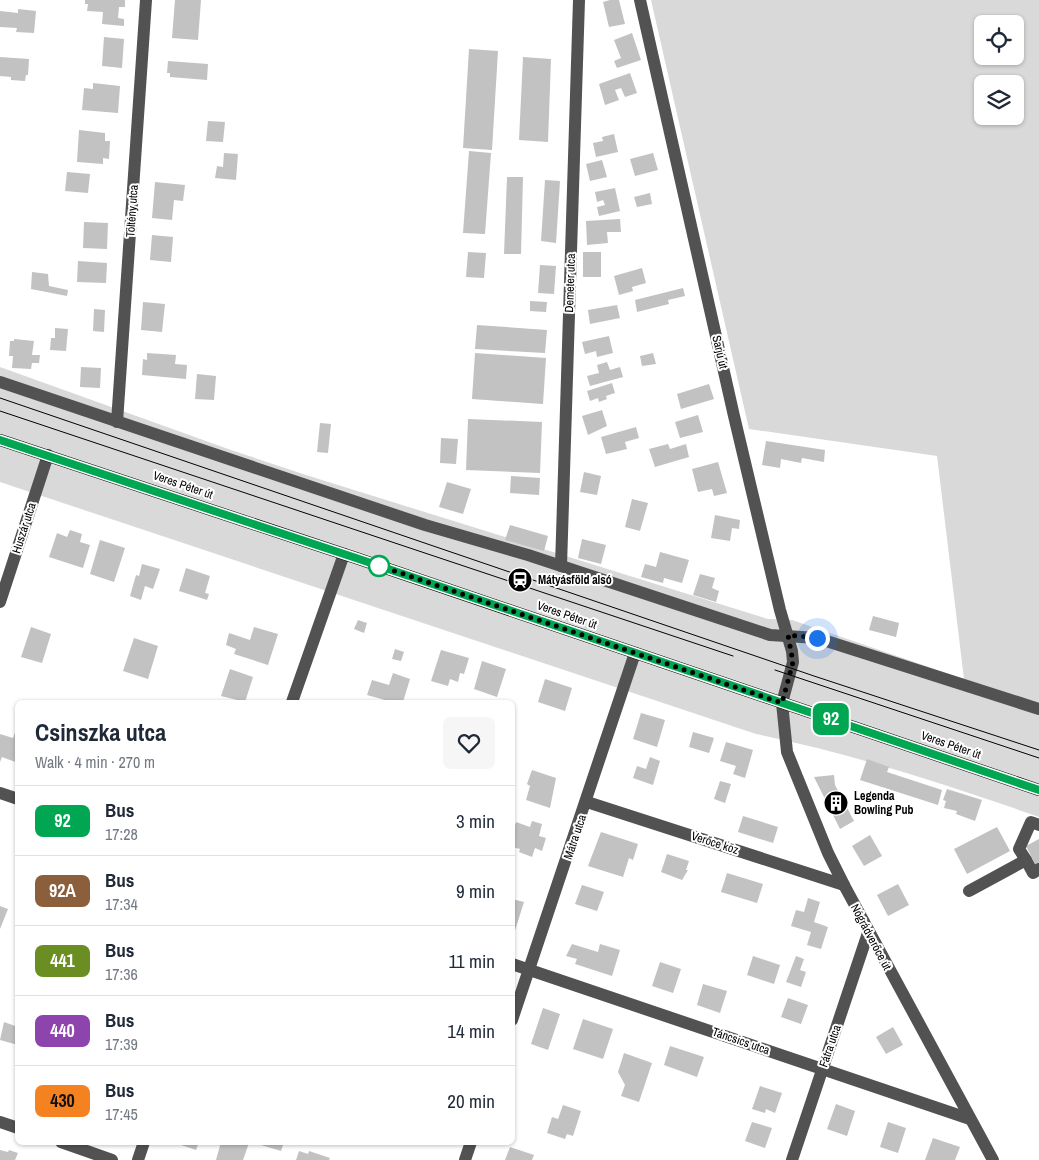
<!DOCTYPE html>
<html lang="en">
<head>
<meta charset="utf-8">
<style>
  body { margin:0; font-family:"Archivo Narrow",sans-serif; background:#f6f6f7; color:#1f2937; height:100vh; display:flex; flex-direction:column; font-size:19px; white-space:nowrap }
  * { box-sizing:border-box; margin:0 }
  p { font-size:16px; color:#747a83 }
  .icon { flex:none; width:28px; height:28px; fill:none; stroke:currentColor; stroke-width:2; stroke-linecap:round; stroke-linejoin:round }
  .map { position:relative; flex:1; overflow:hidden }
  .details { position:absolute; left:15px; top:700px; width:500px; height:445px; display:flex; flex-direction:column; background:#fff; border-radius:8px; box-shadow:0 1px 4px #0004 }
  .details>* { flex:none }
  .badge { padding:0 10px; border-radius:8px; font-size:18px; line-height:32px }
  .controls { position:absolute; left:974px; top:15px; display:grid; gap:10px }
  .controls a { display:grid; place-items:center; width:50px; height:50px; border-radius:8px; background:#fff; box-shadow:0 1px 4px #0004; font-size:25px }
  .you { position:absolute; width:25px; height:25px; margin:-12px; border:4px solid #fff; border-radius:50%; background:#1a73e8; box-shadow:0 0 0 8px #1a73e833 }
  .map>.badge { position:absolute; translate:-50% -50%; box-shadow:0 0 0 2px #fff }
  .round { display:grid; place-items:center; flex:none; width:52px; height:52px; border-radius:8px; background:#f6f6f7 }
  .head { display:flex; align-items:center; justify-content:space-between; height:85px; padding:0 20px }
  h1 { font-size:24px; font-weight:700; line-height:38px }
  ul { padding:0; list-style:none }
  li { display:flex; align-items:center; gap:15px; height:70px; padding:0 20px; border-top:1px solid #e0e1e3 }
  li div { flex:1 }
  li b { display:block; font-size:19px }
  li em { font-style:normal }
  li .badge { min-width:55px; font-weight:700; text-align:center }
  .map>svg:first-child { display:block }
  .green { fill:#d9d9d9; fill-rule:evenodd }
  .building { fill:#c2c2c2 }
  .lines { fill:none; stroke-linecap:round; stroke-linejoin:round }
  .major-casing { stroke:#dbdbdb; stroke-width:15 }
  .minor { stroke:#525252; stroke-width:12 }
  .major { stroke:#000; stroke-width:12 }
  .tram { stroke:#000; stroke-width:1 }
  .line-casing { stroke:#fff; stroke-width:11 }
  .line { stroke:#00a651; stroke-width:8 }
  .walk { stroke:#000; stroke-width:5; stroke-dasharray:0 9 }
  .stop-dot { fill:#fff; stroke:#00a651; stroke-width:2.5 }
  .labels { text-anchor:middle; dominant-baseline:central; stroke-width:4; stroke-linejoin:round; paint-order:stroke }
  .street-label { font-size:12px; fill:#000; stroke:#fff }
  .poi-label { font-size:12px; font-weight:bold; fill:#000; stroke:#fff; text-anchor:start }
</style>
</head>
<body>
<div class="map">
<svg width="1039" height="1160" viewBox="0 0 1039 1160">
  <rect width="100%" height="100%" fill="#fff"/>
  <path class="green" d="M651,0H1039V817C946,784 852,754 756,734L0,482V367L231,450L306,475L768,619L792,620L964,679L937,456L749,429ZM982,24H1015V56H982ZM982,84H1015V116H982Z"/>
  <g class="building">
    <path d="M85,0H125V7H119L118,18L124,19V26L102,24L103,12L87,11L88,4H85Z"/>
    <path d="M175,0H201L198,40L172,38Z"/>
    <path d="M610,0H619L625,24L609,27L603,2Z"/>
    <path d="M18,9L36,11L34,33L16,32L17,28L0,27V11L18,13Z"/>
    <path d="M632,33L641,60L617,68L614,61L621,58L614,40Z"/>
    <path d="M104,37L124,39L122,68L102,66Z"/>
    <path d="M469,49L498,51L492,150L463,148Z"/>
    <path d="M0,57L29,59L28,75H26L25,81L11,80V77L0,76Z"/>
    <path d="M523,57L551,59L548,142L519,140Z"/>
    <path d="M168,61L208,64L207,80L170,77V73H167Z"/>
    <path d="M630,73L637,93L625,97L621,88L615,90L619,100L605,105L599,84Z"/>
    <path d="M93,83L120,86L118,113L82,110L84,88L93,89Z"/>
    <path d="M208,121L225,122L223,142L206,141Z"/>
    <path d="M79,130L105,133V141H110L109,159L103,158V164L77,162Z"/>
    <path d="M614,134L618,152L596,157L593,143L603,141L602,137Z"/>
    <path d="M469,151L491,153L485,234L463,233Z"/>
    <path d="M224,153L238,154L236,180L215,178L217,166L223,167Z"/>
    <path d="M653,153L658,170L635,176L630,159Z"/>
    <path d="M602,160L607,177L590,181L586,164Z"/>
    <path d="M67,172L90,174L88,193L65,191Z"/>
    <path d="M507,177H523L521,254H504Z"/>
    <path d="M545,180L560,181L556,243L541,241Z"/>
    <path d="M155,182L185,185L183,201L174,200L172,220L152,218Z"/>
    <path d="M615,188L620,211L599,216L597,207L605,205L603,200L597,202L595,192Z"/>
    <path d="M650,193L652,204L637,207L634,197Z"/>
    <path d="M620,219L621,232H607L608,243L587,245L586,221Z"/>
    <path d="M84,222L108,223L107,249L83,248Z"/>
    <path d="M152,235L173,237L171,262L150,260Z"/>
    <path d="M468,252L486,253L484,278L466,277Z"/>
    <rect x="583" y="252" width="18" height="25"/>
    <path d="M78,261L107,263L106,283L77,282Z"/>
    <path d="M540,265L556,266L554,294L538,293Z"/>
    <path d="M642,268L646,283L632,287L633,291L619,295L614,276Z"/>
    <path d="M32,272L48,274L49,286L68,290L67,296L31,289Z"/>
    <path d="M683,288L685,296L668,300L669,304L637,312L635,300Z"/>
    <path d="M530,301L547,302L546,312L530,311Z"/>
    <path d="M143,302L165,304L162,332L141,330Z"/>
    <path d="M617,305L620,318L590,324L588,310Z"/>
    <path d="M94,309L105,310L104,332L93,331Z"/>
    <path d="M477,325L547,330L545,353L475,349Z"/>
    <path d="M55,328L68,329L66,351L50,350L51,338H55Z"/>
    <path d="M609,336L613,353L597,357L596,351L585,354L582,342Z"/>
    <path d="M14,339L34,341L32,355H40L39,363H32L31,369L12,368L13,356H9L10,341H14Z"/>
    <path d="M147,353L176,355L175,364L187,365L186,379L142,375L143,359L147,360Z"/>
    <path d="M475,353L546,358L543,404L472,399Z"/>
    <path d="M653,353L656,364L642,366L640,356Z"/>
    <path d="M607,362L610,370L620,367L623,377L590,386L587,376L599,373L597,365Z"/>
    <path d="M81,367L101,368L100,388L80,387Z"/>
    <path d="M197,374L216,376L214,400L195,399Z"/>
    <path d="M612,383L615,393L606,396L607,399L599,402L598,398L590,401L587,391Z"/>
    <path d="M709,384L714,399L681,409L677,394Z"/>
    <path d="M602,410L607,426L588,435L582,416Z"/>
    <path d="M698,415L703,432L680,438L675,422Z"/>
    <path d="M468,419L542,422L540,473L466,470Z"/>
    <path d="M320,423L331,424L328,453L317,452Z"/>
    <path d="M636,427L639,438L625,442L627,449L606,454L601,437Z"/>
    <path d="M441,438L458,439L456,464L440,463Z"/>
    <path d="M766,441L825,450L824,462L802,458L801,463L781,459L780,468L762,465Z"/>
    <path d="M668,444L670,449L686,444L689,457L655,467L649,449Z"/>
    <path d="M718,462L727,493L714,496L712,489L698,492L692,469Z"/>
    <path d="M584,472L601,476L597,495L580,492Z"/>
    <path d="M511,476L540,478L539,495L510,493Z"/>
    <path d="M447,482L471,489L463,514L439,507Z"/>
    <path d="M632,499L648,503L640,531L625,527Z"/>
    <path d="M715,515L740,520L739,529L732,528L730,541L711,538Z"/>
    <path d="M510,525L548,536L544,551L505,540Z"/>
    <path d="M70,530L82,534L80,542L90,545L83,568L49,557L57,533L67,537Z"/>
    <path d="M582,539L606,545L601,564L578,558Z"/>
    <path d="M100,540L125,548L114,582L90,574Z"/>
    <path d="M660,552L689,560L682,583L664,578L663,583L641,577L645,564L656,567Z"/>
    <path d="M142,564L160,569L153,589L145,586L141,600L130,596L136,575L139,576Z"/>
    <path d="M186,568L210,576L205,593L209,594L207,600L179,591Z"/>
    <path d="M700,574L715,578L712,588L719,591L716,602L693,595Z"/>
    <path d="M873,616L899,623L896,637L869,630Z"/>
    <path d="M358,620L367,623L364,633L354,629Z"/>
    <path d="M31,627L51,634L42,663L21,657Z"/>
    <path d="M254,627L278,634L268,665L234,654L236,649L226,645L229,633L250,640Z"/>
    <path d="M134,638L158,646L148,679L123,671Z"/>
    <path d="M395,649L404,652L401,661L392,659Z"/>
    <path d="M441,650L469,658L464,674L460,673L458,682L450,679L448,686L431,681Z"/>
    <path d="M482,661L506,669L497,697L474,689Z"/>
    <path d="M230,669L253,677L245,702L221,696Z"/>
    <path d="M393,673L410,679L403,702H392L367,695L372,680L389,685Z"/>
    <path d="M545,679L572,688L565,711L538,702Z"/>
    <path d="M641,713L665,720L657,747L633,739Z"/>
    <path d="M18,724V763L2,757L0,762V734L13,738Z"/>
    <path d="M693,732L714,738L709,753L689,747Z"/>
    <path d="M726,742L753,750L745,778L733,774L736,766L720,761Z"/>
    <path d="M650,757L660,761L653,785L633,778L637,766L646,769Z"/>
    <path d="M867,759L889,767L887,772L942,790L938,805L860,780Z"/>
    <path d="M532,770L556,778L550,808L526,800L530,786L527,784Z"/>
    <path d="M834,775L835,785L854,821L840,829L814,777Z"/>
    <path d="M720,781L731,784L725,803L714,799Z"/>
    <path d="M947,789L982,800L975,821L956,814L957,811L944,808L946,801L943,800Z"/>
    <path d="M743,816L778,827L773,843L738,832Z"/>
    <path d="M532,821L542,824L539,836L546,838L542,851L535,848L532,857L519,852L520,849L512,847V835L516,822L530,827Z"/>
    <path d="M997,827L1010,851L967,874L954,849Z"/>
    <path d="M601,832L638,844L633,860L629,858L623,877L588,866Z"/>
    <path d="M870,835L882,856L864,866L852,846Z"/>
    <path d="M1039,839V865L1036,866L1026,846Z"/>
    <path d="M667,854L689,861L686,870H688L682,880L661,872Z"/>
    <path d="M727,873L763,884L757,903L721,892Z"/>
    <path d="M898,884L909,905L888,916L877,895Z"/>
    <path d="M582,885L604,892L597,911L575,904Z"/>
    <path d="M808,898L820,902L814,922L828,927L821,949L807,945L811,932L791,926L796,910L804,912Z"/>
    <path d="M512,899L524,902L513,937H512Z"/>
    <path d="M0,906L8,909L0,929Z"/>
    <path d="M572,944L598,952L600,944L620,950L612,976L575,964L577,959L566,956Z"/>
    <path d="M753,956L780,965L774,984L747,975Z"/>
    <path d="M796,956L804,959L800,970L806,972L801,987L786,982Z"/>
    <path d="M660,962L681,969L673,993L652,986Z"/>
    <path d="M703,984L727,991L720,1013L697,1005Z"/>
    <path d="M788,998L808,1005L801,1024L781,1017Z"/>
    <path d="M543,1008L560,1014L548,1050L531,1044Z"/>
    <path d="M583,1019L613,1029L603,1059L573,1049Z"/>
    <path d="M4,1022L18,1027V1045L0,1040Z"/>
    <path d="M893,1027L903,1045L886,1054L876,1037Z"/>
    <path d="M670,1046L704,1057L697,1077L664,1065Z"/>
    <path d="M624,1053L652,1063L639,1102L621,1096L625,1085L618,1072Z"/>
    <path d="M760,1086L782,1093L775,1113L766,1109L765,1113L752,1109Z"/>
    <path d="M836,1104L855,1111L847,1136L827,1129Z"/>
    <path d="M563,1105L581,1111L573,1136L567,1134L565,1139L547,1133L552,1117L558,1119Z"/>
    <path d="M752,1122L772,1128L765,1148L745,1141Z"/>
    <path d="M888,1122L906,1128L898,1153L880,1147Z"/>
    <path d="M933,1138L960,1147L955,1160H925Z"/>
    <path d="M179,1142H199L196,1150L178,1144Z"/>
    <path d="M221,1142L249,1143L243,1160H216Z"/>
    <path d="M262,1142H284L281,1151L261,1145Z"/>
    <path d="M510,1147L534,1155L532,1160H505Z"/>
    <path d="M0,1150L8,1152L9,1150L18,1153L15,1160H0Z"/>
    <path d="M299,1151L308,1154L309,1151L330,1158L329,1160H296Z"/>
  </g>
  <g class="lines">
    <defs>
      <path id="major" d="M0,440L356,558L1039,790"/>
    </defs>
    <use href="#major" class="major-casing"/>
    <g class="minor">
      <path d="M640,0L734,416L780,610L792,651L793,662L782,703L787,752L828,853L844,885L993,1160"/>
      <path d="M0,382L425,525L528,555L770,635L817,638L1039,709"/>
      <path d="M117,422L146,0"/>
      <path d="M561,566L579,0"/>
      <path d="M0,602L48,455"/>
      <path d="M292,702L344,554"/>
      <path d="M0,793L18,799"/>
      <path d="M587,802L844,885"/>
      <path d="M1026,860L1019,849L1031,822L1039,825"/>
      <path d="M969,891L1026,860L1033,873L1039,869"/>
      <path d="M512,964L970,1119"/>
      <path d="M512,1020L635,653"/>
      <path d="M0,1122L18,1128"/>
      <path d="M61,1142L112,1160"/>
      <path d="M138,1160L144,1142"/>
      <path d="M465,1160L471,1142"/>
      <path d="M792,1160L868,933"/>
    </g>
    <use href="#major" class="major"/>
    <g class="tram">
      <path d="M0,398L814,676L1039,750"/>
      <path d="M0,411L733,656"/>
      <path d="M775,670L1039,758"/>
    </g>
  </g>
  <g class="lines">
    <defs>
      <path id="line" d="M0,440L356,558L1039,790"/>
    </defs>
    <use href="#line" class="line-casing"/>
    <use href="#line" class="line"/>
    <path class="walk" d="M379,566L374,564L782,703L793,662L788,635L817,638"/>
  </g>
  <defs>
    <symbol id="station-disc" viewBox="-11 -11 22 22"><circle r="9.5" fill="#000" stroke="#fff"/><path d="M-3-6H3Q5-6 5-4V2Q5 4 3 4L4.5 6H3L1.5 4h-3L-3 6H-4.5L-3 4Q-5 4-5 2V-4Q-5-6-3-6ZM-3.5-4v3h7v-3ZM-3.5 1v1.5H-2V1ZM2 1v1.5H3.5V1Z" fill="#fff"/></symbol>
    <symbol id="building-disc" viewBox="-11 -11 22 22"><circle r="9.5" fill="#000" stroke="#fff"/><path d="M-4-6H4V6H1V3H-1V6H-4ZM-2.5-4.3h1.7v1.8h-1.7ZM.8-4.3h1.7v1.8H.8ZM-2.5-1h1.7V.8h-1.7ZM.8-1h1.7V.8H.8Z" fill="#fff"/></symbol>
  </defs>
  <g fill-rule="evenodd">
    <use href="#station-disc" x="506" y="566" width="28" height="28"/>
    <use href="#building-disc" x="822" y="789" width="28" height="28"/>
  </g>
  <circle class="stop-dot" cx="379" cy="566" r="10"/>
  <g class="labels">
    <g class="street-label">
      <text transform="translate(132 211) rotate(-86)">Töltény utca</text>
      <text transform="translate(570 283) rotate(-88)">Demeter utca</text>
      <text transform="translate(720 352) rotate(77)">Sarjú út</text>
      <text transform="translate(183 485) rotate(19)">Veres Péter út</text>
      <text transform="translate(24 528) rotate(-72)">Huszár utca</text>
      <text transform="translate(567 615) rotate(19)">Veres Péter út</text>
      <text transform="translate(951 745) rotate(19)">Veres Péter út</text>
      <text transform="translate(575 837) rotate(-71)">Mátra utca</text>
      <text transform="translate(715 843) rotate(18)">Verőce köz</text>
      <text transform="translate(871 937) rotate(62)">Nógrádverőce út</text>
      <text transform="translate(741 1041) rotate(19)">Táncsics utca</text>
      <text transform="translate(830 1046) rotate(-71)">Fátra utca</text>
    </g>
    <g class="poi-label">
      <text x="538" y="580">Mátyásföld alsó</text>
      <text x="854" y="796">Legenda<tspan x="854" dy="14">Bowling Pub</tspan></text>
    </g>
  </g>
</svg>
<div class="controls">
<a><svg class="icon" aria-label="locate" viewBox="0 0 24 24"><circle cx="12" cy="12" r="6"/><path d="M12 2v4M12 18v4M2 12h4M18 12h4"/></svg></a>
<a><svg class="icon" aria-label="layers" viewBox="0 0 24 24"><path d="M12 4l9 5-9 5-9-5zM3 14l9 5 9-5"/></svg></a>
</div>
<div class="you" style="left:817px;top:638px"></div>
<b class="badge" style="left:831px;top:719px;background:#00a651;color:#fff">92</b>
<section class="details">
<div class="head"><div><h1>Csinszka utca</h1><p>Walk · 4 min · 270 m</p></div><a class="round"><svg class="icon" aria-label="heart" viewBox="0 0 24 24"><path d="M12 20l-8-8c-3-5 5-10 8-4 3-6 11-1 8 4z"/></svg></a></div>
<ul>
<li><span class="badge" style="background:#00a651;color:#fff">92</span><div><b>Bus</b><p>17:28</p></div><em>3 min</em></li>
<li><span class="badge" style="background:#8b5e3c;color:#fff">92A</span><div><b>Bus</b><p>17:34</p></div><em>9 min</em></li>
<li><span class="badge" style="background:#6b8e23;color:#fff">441</span><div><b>Bus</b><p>17:36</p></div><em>11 min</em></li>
<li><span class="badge" style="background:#8e44ad;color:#fff">440</span><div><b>Bus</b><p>17:39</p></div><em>14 min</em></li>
<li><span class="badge" style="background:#f58220;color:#111">430</span><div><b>Bus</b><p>17:45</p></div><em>20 min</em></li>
</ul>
</section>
</div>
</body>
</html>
